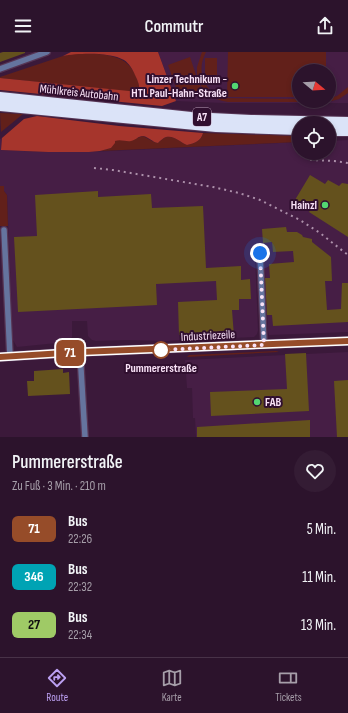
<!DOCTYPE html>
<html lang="de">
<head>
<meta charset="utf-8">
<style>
  body { margin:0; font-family:"Sofia Sans Condensed",sans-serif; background:#341c34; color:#f1f3f6; height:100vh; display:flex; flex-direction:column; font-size:15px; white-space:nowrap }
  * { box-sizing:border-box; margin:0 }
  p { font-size:13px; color:#a69ea9 }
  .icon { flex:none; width:22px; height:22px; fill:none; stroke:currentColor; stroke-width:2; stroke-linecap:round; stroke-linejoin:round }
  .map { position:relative; height:385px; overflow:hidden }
  .side { display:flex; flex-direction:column; background:#2c132c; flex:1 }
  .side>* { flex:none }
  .badge { padding:0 8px; border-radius:6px; font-size:14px; line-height:26px }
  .needle { width:26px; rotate:108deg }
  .fabs { position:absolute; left:292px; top:12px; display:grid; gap:8px }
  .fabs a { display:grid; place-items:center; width:44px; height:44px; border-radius:50%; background:#2c132c; box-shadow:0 2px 6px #0003,0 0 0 1px #483248; font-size:20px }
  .you { position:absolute; width:20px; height:20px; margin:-10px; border:3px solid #fff; border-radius:50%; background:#1a73e8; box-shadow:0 0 0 6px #1a73e833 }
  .map>.badge { position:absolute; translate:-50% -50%; box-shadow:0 0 0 2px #fff }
  .round { display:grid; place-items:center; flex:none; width:42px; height:42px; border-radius:21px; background:#341c34 }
  .head { display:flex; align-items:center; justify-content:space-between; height:68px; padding:0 12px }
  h1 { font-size:19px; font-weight:600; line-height:30px }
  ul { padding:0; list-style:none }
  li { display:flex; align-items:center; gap:12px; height:48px; padding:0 12px }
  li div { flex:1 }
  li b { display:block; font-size:15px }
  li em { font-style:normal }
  li .badge { min-width:44px; font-weight:700; text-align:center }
  header { display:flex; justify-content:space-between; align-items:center; height:52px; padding:0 12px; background:#2c132c; font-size:18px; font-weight:600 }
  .dock { display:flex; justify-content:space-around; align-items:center; height:56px; border-top:1px solid #483248; background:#2c132c; font-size:11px; color:#a69ea9 }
  .dock a { display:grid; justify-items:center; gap:2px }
  .dock .on { color:#bca0f2 }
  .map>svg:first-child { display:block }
  .built { fill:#461e45; fill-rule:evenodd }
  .green { fill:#62201a }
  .forest { fill:#a6352c }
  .building { fill:#64511d }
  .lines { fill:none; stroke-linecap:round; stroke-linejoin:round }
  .minor-casing { stroke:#563554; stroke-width:8 }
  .secondary-casing { stroke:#563554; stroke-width:10 }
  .motorway-casing { stroke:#563554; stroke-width:12 }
  .minor { stroke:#65749e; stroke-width:5.5 }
  .secondary { stroke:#879fe2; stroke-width:8 }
  .motorway { stroke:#dbe3f8; stroke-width:10 }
  .rail { stroke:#ac90aa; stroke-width:2; stroke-dasharray:2 4; stroke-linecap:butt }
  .line-casing { stroke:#fff; stroke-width:9 }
  .line { stroke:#964c29; stroke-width:6 }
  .walk { stroke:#f9e2f7; stroke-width:4; stroke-dasharray:0 7.2 }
  .poi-dot { fill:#53d672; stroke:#300f2f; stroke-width:1.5 }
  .stop-dot { fill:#fff; stroke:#964c29; stroke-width:2 }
  .labels { text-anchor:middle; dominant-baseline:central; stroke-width:4; stroke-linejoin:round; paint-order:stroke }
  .shield { fill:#300f2f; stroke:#bda3bb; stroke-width:1 }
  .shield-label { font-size:11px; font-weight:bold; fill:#f9e2f7 }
  .poi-label { font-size:12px; font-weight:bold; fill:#f9e2f7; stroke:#300f2f; text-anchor:end }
  .street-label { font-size:12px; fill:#f9e2f7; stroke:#300f2f }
  .stop-label { font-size:12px; font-weight:bold; fill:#f9e2f7; stroke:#300f2f }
</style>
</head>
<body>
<header><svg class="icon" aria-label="menu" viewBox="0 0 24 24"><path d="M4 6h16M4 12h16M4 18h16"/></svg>Commutr<svg class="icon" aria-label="share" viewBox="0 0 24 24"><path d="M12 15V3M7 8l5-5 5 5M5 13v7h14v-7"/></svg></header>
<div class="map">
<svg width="348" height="385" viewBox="0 0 348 385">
  <rect width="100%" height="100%" fill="#3b193a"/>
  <g class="built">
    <path d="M158,0H348V51H223L176,49ZM299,19H329V49H299Z"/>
    <path d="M2,86L1,98L48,100H89L299,90V101H329V89L348,88V280L269,283L268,279L264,201H255L258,278L257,282L254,285L165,289L127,288L96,289L92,288L88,284L87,269H72V285L67,290L17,295L13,288L7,143L4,139V134H0V87Z"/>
    <path d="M348,300V385H196L195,366H193L192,336H187L185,308Z"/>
  </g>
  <g class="green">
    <path d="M202,0H206C196,18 203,39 223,46L299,47V49H329V46L337,44L348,35V41L339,47L328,50H228C214,48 205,42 199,30L202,39L180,47L168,13L190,5L197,26V15Z"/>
    <path d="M228,0H326V19H299V45H227Z"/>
    <path d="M76,1C97,2 125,0 135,22C138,29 140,33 139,41L0,26V25L63,4Z"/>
    <rect x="205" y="6" width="12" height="23"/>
    <path d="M0,61L23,62L1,80Z"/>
    <path d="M203,81L299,84V90L100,99L111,96L115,89L118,87L127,89L143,84L154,90L158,91C160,89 163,86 166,85C174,83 180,90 187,93C195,91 201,89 203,81Z"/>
    <path d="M0,134H4V139L7,143L8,174H0Z"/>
    <path d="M276,299L279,300L187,305L189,303Z"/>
  </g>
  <g class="forest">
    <path d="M71,0H158L176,49L162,54L0,38V26L139,40C140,34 138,29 135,23C133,18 129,11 124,8C110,0 79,1 63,4Z"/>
    <path d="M37,64L119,74L203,81C201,89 195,91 187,93C180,90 174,83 166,85C163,86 160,89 158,91C152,90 149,85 143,84C138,84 136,88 131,89C126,90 121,87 115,89V91L111,96L100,99L89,100H48L1,98L2,86L24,67Z"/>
  </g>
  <g class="building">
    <path d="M3,0H25V1L0,10V1Z"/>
    <path d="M310,123L325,132L328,128L339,134L342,131L348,132V185L309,160L311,157L295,148Z"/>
    <path d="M98,139V145L151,142L152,156L203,154L206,216L241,214V228L250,227L251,247H239V258H232L234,284L219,285V281L179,283L178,250L217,248L216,229L156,232L157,253L18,260L14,185L37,184L35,143Z"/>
    <path d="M286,175L287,180H297L302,183L303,185L312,187V190L331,205L332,229H325L327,258L341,257L342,231H348V270L273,274L272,263H267L265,226H270L269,212L294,210L293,199L273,200L272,190L263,191L262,177Z"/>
    <path d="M306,301L309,359L211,364L210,340L287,337L285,302Z"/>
    <path d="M63,317V321L69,320L70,342L28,344L27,329H34V319Z"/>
    <path d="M348,328V385H337L334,329Z"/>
    <path d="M310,368V385H197V375Z"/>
  </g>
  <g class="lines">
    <defs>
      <g id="minor">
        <path d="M0,17L47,0"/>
        <path d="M4,178L10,305"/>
        <path d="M260,201L264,293"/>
        <path d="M80,300L85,385"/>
      </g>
      <path id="secondary" d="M0,305L80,300L348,289"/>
      <g id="motorway">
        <path d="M0,45L191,65L251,68L348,70"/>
        <path d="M0,54L216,75L299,78"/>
        <path d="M329,79H348"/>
      </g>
    </defs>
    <use href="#minor" class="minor-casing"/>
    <use href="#secondary" class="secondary-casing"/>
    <use href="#motorway" class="motorway-casing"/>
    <use href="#minor" class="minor"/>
    <use href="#secondary" class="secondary"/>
    <use href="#motorway" class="motorway"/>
    <g class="rail">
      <path d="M310,108L334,109L348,111"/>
      <path d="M94,116L113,118L213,135L239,141L260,148L300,168L320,181L348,203"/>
    </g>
  </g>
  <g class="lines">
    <defs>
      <path id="line" d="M0,305L80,300L348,289"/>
    </defs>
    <use href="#line" class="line-casing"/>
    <use href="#line" class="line"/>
    <path class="walk" d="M161,298L264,293L260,201"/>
  </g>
  <g class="poi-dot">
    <circle cx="235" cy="34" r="4"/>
    <circle cx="325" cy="153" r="4"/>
    <circle cx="257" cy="350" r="4"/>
  </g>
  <circle class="stop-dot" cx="161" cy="298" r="8"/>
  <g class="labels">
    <rect class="shield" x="193" y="56" width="18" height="18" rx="3"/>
    <g class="shield-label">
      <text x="202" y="65">A7</text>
    </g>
    <g class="poi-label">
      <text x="227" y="27">Linzer Technikum -<tspan x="227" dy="14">HTL Paul-Hahn-Straße</tspan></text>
      <text x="317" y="153">Hainzl</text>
      <text x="265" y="350" text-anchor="start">FAB</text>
    </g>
    <g class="street-label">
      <text transform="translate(79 41) rotate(6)">Mühlkreis Autobahn</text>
      <text transform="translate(208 284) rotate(-3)">Industriezeile</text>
    </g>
    <g class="stop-label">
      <text x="161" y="316">Pummererstraße</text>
    </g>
  </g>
</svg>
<div class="fabs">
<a><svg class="needle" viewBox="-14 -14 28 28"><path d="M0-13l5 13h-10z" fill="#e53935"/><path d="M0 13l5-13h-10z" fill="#a69ea9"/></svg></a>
<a><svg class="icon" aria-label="locate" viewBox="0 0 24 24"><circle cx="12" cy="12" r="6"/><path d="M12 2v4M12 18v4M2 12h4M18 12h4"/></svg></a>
</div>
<div class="you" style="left:260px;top:201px"></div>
<b class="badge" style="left:70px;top:301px;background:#964c29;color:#fff">71</b>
</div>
<section class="side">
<div class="head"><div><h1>Pummererstraße</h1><p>Zu Fuß · 3 Min. · 210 m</p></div><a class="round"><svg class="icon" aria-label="heart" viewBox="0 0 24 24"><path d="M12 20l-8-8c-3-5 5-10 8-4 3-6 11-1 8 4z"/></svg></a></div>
<ul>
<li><span class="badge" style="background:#964c29;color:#fff">71</span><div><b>Bus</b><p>22:26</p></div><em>5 Min.</em></li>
<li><span class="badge" style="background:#00a3b4;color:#fff">346</span><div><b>Bus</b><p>22:32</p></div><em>11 Min.</em></li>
<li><span class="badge" style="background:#9fca66;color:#111">27</span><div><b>Bus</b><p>22:34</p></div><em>13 Min.</em></li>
</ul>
</section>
<nav class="dock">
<a class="on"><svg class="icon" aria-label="directions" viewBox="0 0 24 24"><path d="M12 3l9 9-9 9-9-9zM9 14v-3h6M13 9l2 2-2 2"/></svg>Route</a>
<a><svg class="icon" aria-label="map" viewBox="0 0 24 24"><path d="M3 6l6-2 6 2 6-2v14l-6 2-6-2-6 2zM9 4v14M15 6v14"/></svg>Karte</a>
<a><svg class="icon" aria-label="tickets" viewBox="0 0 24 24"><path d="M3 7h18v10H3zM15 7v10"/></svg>Tickets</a>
</nav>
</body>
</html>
